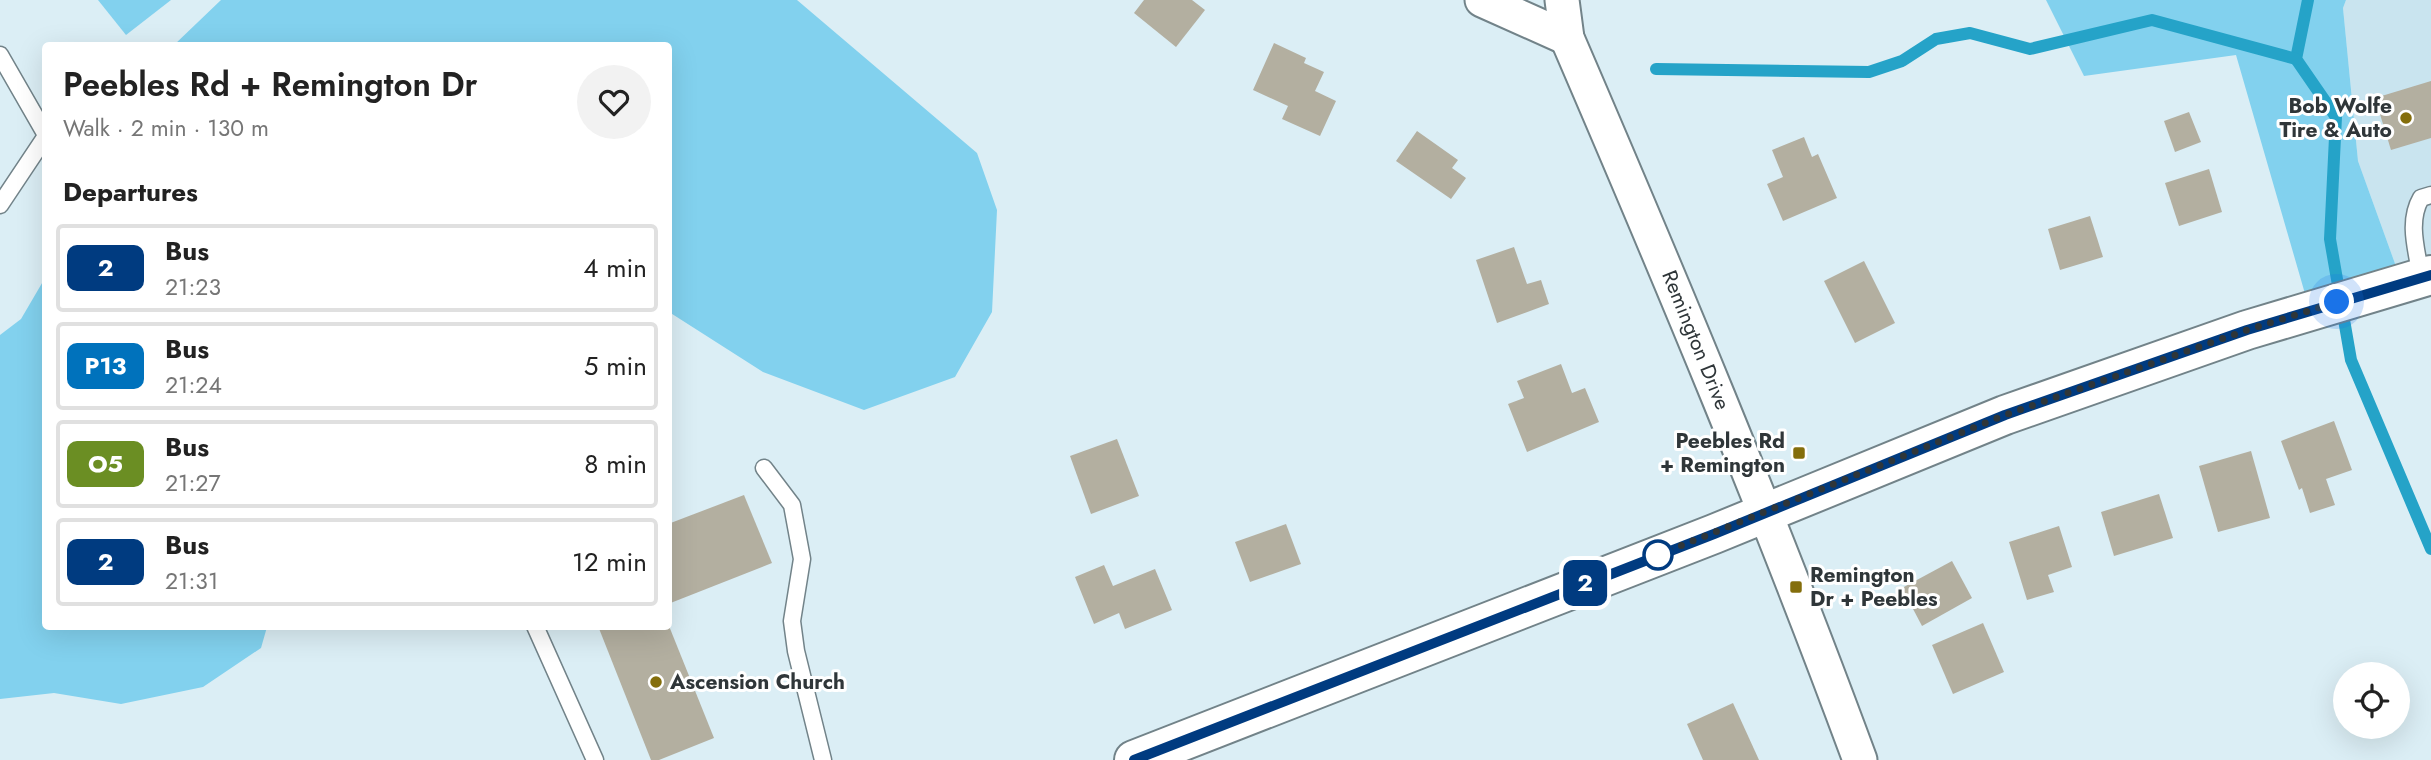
<!DOCTYPE html>
<html lang="en">
<head>
<meta charset="utf-8">
<style>
  body { margin:0; font-family:Jost,sans-serif; background:#f2f2f2; color:#222; height:100vh; display:flex; flex-direction:column; font-size:26px; white-space:nowrap }
  * { box-sizing:border-box; margin:0 }
  p { font-size:23px; color:#767676 }
  .icon { flex:none; width:38px; height:38px; fill:none; stroke:currentColor; stroke-width:2; stroke-linecap:round; stroke-linejoin:round }
  .map { position:relative; flex:1; overflow:hidden }
  .side { position:absolute; left:42px; top:42px; width:630px; height:588px; display:flex; flex-direction:column; background:#fff; border-radius:7px; box-shadow:0 7px 28px #0002 }
  .side>* { flex:none }
  .badge { padding:0 14px; border-radius:10px; font-size:24px; line-height:46px }
  .controls { position:absolute; left:2333px; top:662px; display:grid; gap:14px }
  .controls a { display:grid; place-items:center; width:77px; height:77px; border-radius:50%; background:#fff; box-shadow:0 7px 28px #0002; font-size:35px }
  .you { position:absolute; width:35px; height:35px; margin:-18px; border:5px solid #fff; border-radius:50%; background:#1a73e8; box-shadow:0 0 0 10px #1a73e833 }
  .map>.badge { position:absolute; translate:-50% -50%; box-shadow:0 0 0 4px #fff }
  h2 { padding:0 21px; font-size:26px; line-height:63px }
  .round { display:grid; place-items:center; flex:none; width:74px; height:74px; border-radius:37px; background:#f2f2f2 }
  .overview { display:flex; align-items:center; justify-content:space-between; height:119px; padding:0 21px }
  h1 { font-size:33px; font-weight:600; line-height:52px }
  ul { padding:0; list-style:none }
  li { display:flex; align-items:center; gap:21px; height:88px; margin:0 14px 10px; padding:0 7px; border:4px solid #e0e0e0; border-radius:7px }
  li div { flex:1 }
  li b { display:block; font-size:26px }
  li em { font-style:normal }
  li .badge { min-width:77px; font-weight:700; text-align:center }
  .map>svg:first-child { display:block }
  .built { fill:#c9e4ef }
  .green { fill:#82d1ee }
  .lines { fill:none; stroke-linecap:round; stroke-linejoin:round }
  .stream { stroke:#25a3c8; stroke-width:12 }
  .building { fill:#b3afa0 }
  .service-casing { stroke:#728389; stroke-width:19 }
  .minor-casing { stroke:#728389; stroke-width:37 }
  .primary-casing { stroke:#728389; stroke-width:42 }
  .service { stroke:#fff; stroke-width:16 }
  .minor { stroke:#fff; stroke-width:33 }
  .primary { stroke:#fff; stroke-width:38 }
  .line-casing { stroke:#fff; stroke-width:16 }
  .line { stroke:#003b80; stroke-width:10 }
  .walk { stroke:#2f3639; stroke-width:7; stroke-dasharray:0 12.6 }
  .poi-dot { fill:#846e0c; stroke:#fff; stroke-width:2.5 }
  .stop-dot { fill:#fff; stroke:#003b80; stroke-width:3.5 }
  .labels { text-anchor:middle; dominant-baseline:central; stroke-width:6; stroke-linejoin:round; paint-order:stroke }
  .poi-label { font-size:21px; font-weight:bold; fill:#2f3639; stroke:#fff; text-anchor:end }
  .street-label { font-size:21px; fill:#2f3639; stroke:#fff }
</style>
</head>
<body>
<div class="map">
<svg width="2431" height="760" viewBox="0 0 2431 760">
  <rect width="100%" height="100%" fill="#dbeef5"/>
  <path class="built" d="M2346,0H2431V275L2402,283L2358,161L2343,8Z"/>
  <g class="green">
    <path d="M98,0H171L126,35Z"/>
    <path d="M221,0H797L977,153L997,210L992,312L955,377L864,410L763,372L669,312L668,46L174,45Z"/>
    <path d="M2046,0H2346L2343,8L2358,161L2402,283L2310,311L2236,55L2084,76Z"/>
    <path d="M45,278L46,626L267,627L261,648L203,687L121,704L54,693L0,699V335L21,319Z"/>
  </g>
  <g class="lines">
    <g class="stream">
      <path d="M2308,0L2296,59L2336,117L2330,239L2351,360L2431,549"/>
      <path d="M1656,69L1869,72L1902,61L1936,39L1970,33L2030,49L2152,20L2296,59"/>
    </g>
  </g>
  <g class="building">
    <path d="M1144,0H1192L1205,10L1176,47L1134,13Z"/>
    <path d="M1274,43L1306,58L1304,63L1324,72L1315,91L1336,101L1320,136L1282,119L1288,106L1253,90Z"/>
    <path d="M2431,81V138L2391,150L2375,98Z"/>
    <path d="M2189,112L2201,142L2175,152L2164,121Z"/>
    <path d="M1417,131L1458,160L1452,168L1466,178L1451,199L1396,161Z"/>
    <path d="M1804,137L1812,157L1818,154L1837,198L1783,221L1767,184L1783,177L1772,150Z"/>
    <path d="M2209,169L2222,212L2179,226L2165,183Z"/>
    <path d="M2090,216L2103,257L2060,270L2048,229Z"/>
    <path d="M1514,247L1527,284L1541,280L1549,304L1497,323L1476,260Z"/>
    <path d="M1864,261L1895,323L1855,343L1824,281Z"/>
    <path d="M1561,364L1572,393L1585,388L1599,422L1527,452L1508,404L1524,398L1517,381Z"/>
    <path d="M2334,421L2352,470L2326,479L2335,505L2310,513L2302,488L2299,490L2281,441Z"/>
    <path d="M1117,439L1139,496L1091,514L1070,456Z"/>
    <path d="M2251,451L2270,518L2218,532L2199,466Z"/>
    <path d="M2159,494L2173,538L2114,556L2101,512Z"/>
    <path d="M744,495L772,563L668,604V524Z"/>
    <path d="M1286,524L1301,564L1250,582L1235,542Z"/>
    <path d="M2059,526L2072,567L2048,575L2054,592L2027,600L2009,542Z"/>
    <path d="M1952,561L1972,598L1922,626L1902,588Z"/>
    <path d="M1104,565L1113,586L1155,569L1172,610L1125,629L1119,613L1094,624L1075,577Z"/>
    <path d="M1983,623L2004,672L1953,694L1932,645Z"/>
    <path d="M598,626H669L714,738L659,760H651Z"/>
    <path d="M1733,703L1759,760H1703L1687,724Z"/>
  </g>
  <g class="lines">
    <defs>
      <g id="service">
        <path d="M0,55L46,135"/>
        <path d="M0,205L46,136"/>
        <path d="M2421,277C2417,251 2407,222 2421,198L2431,195"/>
        <path d="M764,468L792,505L802,559L792,621L796,651L823,760"/>
        <path d="M535,626L595,760"/>
      </g>
      <g id="minor">
        <path d="M1482,0L1567,38"/>
        <path d="M1562,0L1567,38C1670,277 1770,516 1860,760"/>
      </g>
      <path id="primary" d="M1134,760L1714,534L2005,415L2247,330L2431,275"/>
    </defs>
    <use href="#service" class="service-casing"/>
    <use href="#minor" class="minor-casing"/>
    <use href="#primary" class="primary-casing"/>
    <use href="#service" class="service"/>
    <use href="#minor" class="minor"/>
    <use href="#primary" class="primary"/>
  </g>
  <g class="lines">
    <defs>
      <path id="line" d="M1134,760L1714,534L2005,415L2247,330L2431,275"/>
    </defs>
    <use href="#line" class="line-casing"/>
    <use href="#line" class="line"/>
    <path class="walk" d="M1658,555L2005,415L2247,330L2337,302"/>
  </g>
  <g class="poi-dot">
    <circle cx="2406" cy="118" r="7"/>
    <rect x="1792" y="446" width="14" height="14" rx="3.5"/>
    <rect x="1789" y="580" width="14" height="14" rx="3.5"/>
    <circle cx="656" cy="682" r="7"/>
  </g>
  <circle class="stop-dot" cx="1658" cy="555" r="14"/>
  <g class="labels">
    <g class="poi-label">
      <text x="2392" y="106">Bob Wolfe<tspan x="2392" dy="24">Tire &amp; Auto</tspan></text>
      <text x="1785" y="441">Peebles Rd<tspan x="1785" dy="24">+ Remington</tspan></text>
      <text x="1810" y="575" text-anchor="start">Remington<tspan x="1810" dy="24">Dr + Peebles</tspan></text>
      <text x="670" y="682" text-anchor="start">Ascension Church</text>
    </g>
    <g class="street-label">
      <text transform="translate(1696 340) rotate(68)">Remington Drive</text>
    </g>
  </g>
</svg>
<div class="controls">
<a><svg class="icon" aria-label="locate" viewBox="0 0 24 24"><circle cx="12" cy="12" r="6"/><path d="M12 2v4M12 18v4M2 12h4M18 12h4"/></svg></a>
</div>
<div class="you" style="left:2337px;top:302px"></div>
<b class="badge" style="left:1585px;top:583px;background:#003b80;color:#fff">2</b>
<section class="side">
<div class="overview"><div><h1>Peebles Rd + Remington Dr</h1><p>Walk · 2 min · 130 m</p></div><a class="round"><svg class="icon" aria-label="heart" viewBox="0 0 24 24"><path d="M12 20l-8-8c-3-5 5-10 8-4 3-6 11-1 8 4z"/></svg></a></div>
<h2>Departures</h2>
<ul>
<li><span class="badge" style="background:#003b80;color:#fff">2</span><div><b>Bus</b><p>21:23</p></div><em>4 min</em></li>
<li><span class="badge" style="background:#0072bc;color:#fff">P13</span><div><b>Bus</b><p>21:24</p></div><em>5 min</em></li>
<li><span class="badge" style="background:#6b8e23;color:#fff">O5</span><div><b>Bus</b><p>21:27</p></div><em>8 min</em></li>
<li><span class="badge" style="background:#003b80;color:#fff">2</span><div><b>Bus</b><p>21:31</p></div><em>12 min</em></li>
</ul>
</section>
</div>
</body>
</html>
